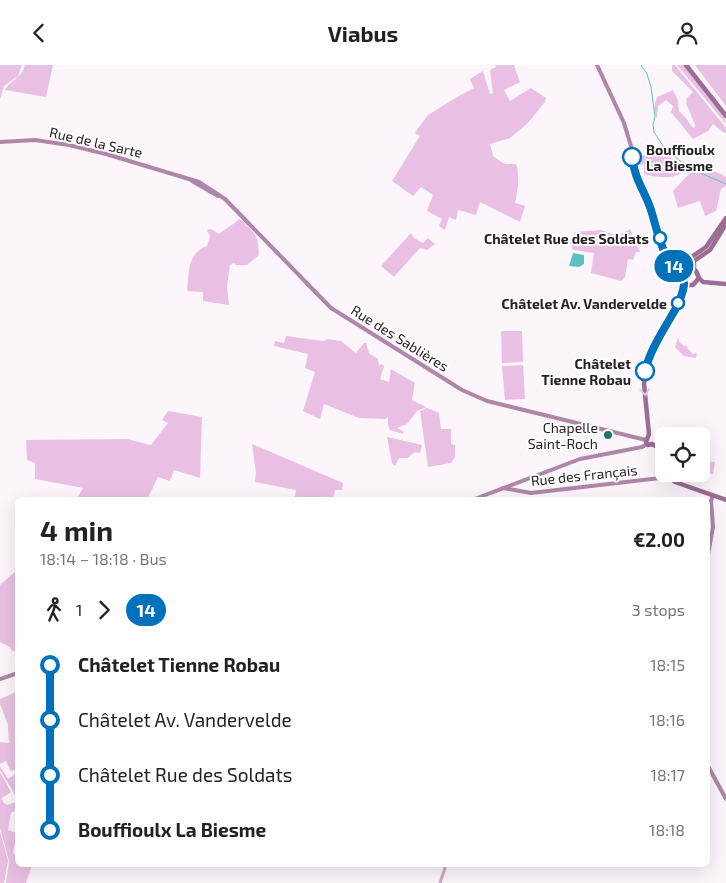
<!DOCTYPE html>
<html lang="en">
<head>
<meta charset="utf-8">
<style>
  body { margin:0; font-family:"Exo 2",sans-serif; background:#f6f6f6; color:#222; height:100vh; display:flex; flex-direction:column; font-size:19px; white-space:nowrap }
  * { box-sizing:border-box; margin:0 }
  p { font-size:16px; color:#767676 }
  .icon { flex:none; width:28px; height:28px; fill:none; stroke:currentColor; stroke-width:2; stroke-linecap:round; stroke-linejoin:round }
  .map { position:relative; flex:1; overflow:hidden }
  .side { position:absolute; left:15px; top:432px; width:695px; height:370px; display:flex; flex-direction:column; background:#fff; border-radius:8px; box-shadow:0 5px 20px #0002 }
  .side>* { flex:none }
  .badge { padding:0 10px; border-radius:16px; font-size:18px; line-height:32px }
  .controls { position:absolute; left:655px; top:362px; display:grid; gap:10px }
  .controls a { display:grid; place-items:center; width:55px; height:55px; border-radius:8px; background:#fff; box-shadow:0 5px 20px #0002; font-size:25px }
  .map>.badge { position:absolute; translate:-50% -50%; box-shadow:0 0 0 2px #fff }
  .legs { display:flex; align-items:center; gap:8px; height:55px; padding:0 25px; font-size:16px }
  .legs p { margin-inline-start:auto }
  .summary { display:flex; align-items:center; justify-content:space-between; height:85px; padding:0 25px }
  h1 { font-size:28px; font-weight:700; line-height:38px }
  ul { padding:0 25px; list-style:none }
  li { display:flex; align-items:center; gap:18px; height:55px; font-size:19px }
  li i { display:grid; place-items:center; width:8px; height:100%; margin:0 6px; background:currentColor }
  li i::after { content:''; width:12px; height:12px; margin:-6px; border:4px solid; border-radius:50%; background:#fff }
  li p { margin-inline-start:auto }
  li:first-child i { background:linear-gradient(#0000 50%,currentColor 0) }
  li:last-child i { background:linear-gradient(currentColor 50%,#0000 0) }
  header { display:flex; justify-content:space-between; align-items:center; height:65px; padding:0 25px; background:#fff; font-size:22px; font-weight:700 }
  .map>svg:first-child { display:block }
  .green { fill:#e9c0e3 }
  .water { fill:#5bc2c2 }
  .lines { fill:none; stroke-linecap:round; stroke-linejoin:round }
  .stream { stroke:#5bc2c2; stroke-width:1 }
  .tertiary { stroke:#c7acc2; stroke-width:3 }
  .secondary { stroke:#ae87a8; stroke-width:4 }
  .primary { stroke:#9b6d94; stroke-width:4.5 }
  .oneway { stroke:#dcccda }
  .line-1-casing { stroke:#fff; stroke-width:11 }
  .line-1 { stroke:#0072bc; stroke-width:8 }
  .stop-1-dot { fill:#fff; stroke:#0072bc; stroke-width:2.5 }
  .poi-dot { fill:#267171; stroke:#fff; stroke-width:2 }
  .labels { text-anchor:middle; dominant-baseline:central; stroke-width:4; stroke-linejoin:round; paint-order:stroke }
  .street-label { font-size:14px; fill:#282026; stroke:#fff }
  .stop-label { font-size:14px; font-weight:bold; fill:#282026; stroke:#fff; text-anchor:end }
  .poi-label { font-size:14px; fill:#282026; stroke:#fff; text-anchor:end }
</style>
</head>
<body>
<header><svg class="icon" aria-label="back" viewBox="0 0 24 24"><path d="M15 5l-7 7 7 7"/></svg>Viabus<svg class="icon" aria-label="person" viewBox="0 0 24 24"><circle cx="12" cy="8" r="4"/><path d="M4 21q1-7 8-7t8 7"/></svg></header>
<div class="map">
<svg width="726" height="818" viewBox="0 0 726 818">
  <rect width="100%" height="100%" fill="#fdf5fc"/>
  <g class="green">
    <path d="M0,0H22L18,11L4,21L0,34Z"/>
    <path d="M25,0H53L46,32L5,25C10,15 22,13 25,0Z"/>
    <path d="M495,0H514L520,17L504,25L510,36L531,23L546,33L545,37L527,59L510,73L490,79L493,91C505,100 503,99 516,99C520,112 518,124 515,138L525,141L520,157L480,137L476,150L458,145L456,155L449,152L445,165L439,161L442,154L427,146L433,130L421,122L413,131L392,116L420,71L415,68L416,66L428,50L457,32L474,23L470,14L483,6L490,29L493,28L490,5L496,2Z"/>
    <path d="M672,0H675L726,63V67L724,68L713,59L708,66L693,74L671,47L673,41L666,35L658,41L657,53C653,46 654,39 657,32L673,25L678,36L679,46L686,53L692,62L694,63L695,60L686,38L687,33L693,27L672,6Z"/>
    <path d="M677,0H684C693,11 726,47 726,59Z"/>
    <path d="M695,0H726V41Z"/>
    <path d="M654,83L667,90L685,105C674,115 658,113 644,109V100L637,99L636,93L645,90Z"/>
    <path d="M696,105C707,105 717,105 726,112V121L721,124L716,146L705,151L700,136L678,143L673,126L689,109Z"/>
    <path d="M240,154C255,167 258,170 259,190L247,200H236L234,198L230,200L227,222L229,240L203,236V227L187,226C189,208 187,188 207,181L210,171L207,165L211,164L219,169Z"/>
    <path d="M630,164L640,187H636L633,195L628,194L625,212L621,216L591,208L594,188L573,185L570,177L575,167L601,165L618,171Z"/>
    <path d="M411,168L414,173L423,178L428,173L435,179L427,185L420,183L394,212L381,201Z"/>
    <path d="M501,266H522L523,297L502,298Z"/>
    <path d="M286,271L323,276L327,274L341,276L356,288L364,278H366L369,288L378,294L379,301L381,299L384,301L380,314L389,317L391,304L415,318L412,335L426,342L417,346L407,359L397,363L403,366V369L390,365L388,360V352L385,354L359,353L324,339L320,354L303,346L315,307L305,303L308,289L274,281L275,276L284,278Z"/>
    <path d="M678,272L679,277L684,281H687L688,284L693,289L697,288L696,293L684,291L675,282Z"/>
    <path d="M523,300L525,334L505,335L502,301Z"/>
    <path d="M427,343L439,348L441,364H451V379L455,380V392L451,398L428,402L420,346Z"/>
    <path d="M168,346L202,352L200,413L174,405L170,416L158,412L147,435H76L83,423L35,414V398L27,395L26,375L127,374L151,380L168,358L162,355Z"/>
    <path d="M387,372L422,380L420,388L415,387L407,393H399L395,401L392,398Z"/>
    <path d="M252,379L343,418L342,425H335L333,435H294L296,425L255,417L256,408Z"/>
    <path d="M701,396L715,397L713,409L701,407Z"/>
    <path d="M17,505V586H12L10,582L0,577V520Z"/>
    <path d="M16,627L18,628L17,733L0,705V701L8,714L14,710H16L14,705L11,706L6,696L0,699V677L9,678L8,660L0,639V634Z"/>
    <path d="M0,707L11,727L2,733L3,737L7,740L16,737L14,747H11L8,765L17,768L13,788L17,792L18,800H32L26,818H6L9,796L0,763Z"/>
    <path d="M0,766L8,796L4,818H0Z"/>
  </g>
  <path class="water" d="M573,188L584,190V199L579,202L569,201Z"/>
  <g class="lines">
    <path class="stream" d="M641,0L647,9L651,22L655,52L653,59L654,67L665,84L689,103L726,119"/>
    <path class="tertiary" d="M440,818L446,800"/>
    <g class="secondary">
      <path d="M597,0L624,58L631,81L635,112L650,141L663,182L675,202L683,209"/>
      <path d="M0,77L35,75L69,80L106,89L199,117L225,134L331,243L462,325L487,336L646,375"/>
      <path d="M192,116L218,131"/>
      <path d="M503,423L531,428L669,412"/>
      <path d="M472,435L580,394L642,382L647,379"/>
      <path d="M708,490L713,462L711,436L713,430"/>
      <path d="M0,614L18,608"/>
      <path d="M708,701L726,734"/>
    </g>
    <g class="primary">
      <path d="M686,0L726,51"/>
      <path d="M687,205L690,193L706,182L726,153"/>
      <path d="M694,205V196L710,185L726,159"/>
      <path d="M685,217L688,220H693L699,213"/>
      <path d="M652,379L648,380L646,377L649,369L644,319L646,304L650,291L681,231L685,217L683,209C686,204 691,203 696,206L699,213L703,217L726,219"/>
      <path d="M652,379L659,383L664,390"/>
      <path d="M667,409L675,417L726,435"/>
    </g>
  </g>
  <defs><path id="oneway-chevron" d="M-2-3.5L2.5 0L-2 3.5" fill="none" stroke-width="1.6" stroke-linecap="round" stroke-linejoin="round" transform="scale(1.25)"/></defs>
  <use class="oneway" href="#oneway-chevron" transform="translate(645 327) rotate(84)"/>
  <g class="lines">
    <defs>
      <path id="line-1" d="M632,92C635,116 644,124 651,145C656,161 659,178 667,192C673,202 685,208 684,220C683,229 679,237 675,245C664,264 650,285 645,306"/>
    </defs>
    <use href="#line-1" class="line-1-casing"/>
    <use href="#line-1" class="line-1"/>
  </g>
  <g class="stop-1-dot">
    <circle cx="632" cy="92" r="9"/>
    <circle cx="660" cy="173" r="6"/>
    <circle cx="678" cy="238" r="6"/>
    <circle cx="645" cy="306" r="9"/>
  </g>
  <circle class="poi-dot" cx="608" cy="370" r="5"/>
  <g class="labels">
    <g class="street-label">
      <text transform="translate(96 77) rotate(13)">Rue de la Sarte</text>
      <text transform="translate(400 273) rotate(32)">Rue des Sablières</text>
      <text transform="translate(584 410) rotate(-6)">Rue des Français</text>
    </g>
    <g class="stop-label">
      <text x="646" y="84" text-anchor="start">Bouffioulx<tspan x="646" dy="16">La Biesme</tspan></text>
      <text x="649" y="173">Châtelet Rue des Soldats</text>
      <text x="667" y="238">Châtelet Av. Vandervelde</text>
      <text x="631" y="298">Châtelet<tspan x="631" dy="16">Tienne Robau</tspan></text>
    </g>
    <g class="poi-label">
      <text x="598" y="362">Chapelle<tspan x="598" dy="16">Saint-Roch</tspan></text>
    </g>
  </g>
</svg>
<div class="controls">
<a><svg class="icon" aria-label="locate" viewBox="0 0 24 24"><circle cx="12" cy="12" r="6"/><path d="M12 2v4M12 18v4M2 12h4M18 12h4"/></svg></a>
</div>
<b class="badge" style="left:674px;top:201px;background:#0072bc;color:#fff">14</b>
<section class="side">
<div class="summary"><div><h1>4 min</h1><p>18:14 – 18:18 · Bus</p></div><b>€2.00</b></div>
<div class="legs"><svg class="icon" aria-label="walk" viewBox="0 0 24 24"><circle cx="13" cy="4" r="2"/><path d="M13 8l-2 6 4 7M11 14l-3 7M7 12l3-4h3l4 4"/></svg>1<svg class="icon" aria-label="forward" viewBox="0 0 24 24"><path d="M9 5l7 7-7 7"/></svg><b class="badge" style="background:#0072bc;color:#fff">14</b><p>3 stops</p></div>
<ul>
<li><i style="color:#0072bc"></i><b>Châtelet Tienne Robau</b><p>18:15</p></li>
<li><i style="color:#0072bc"></i><span>Châtelet Av. Vandervelde</span><p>18:16</p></li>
<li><i style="color:#0072bc"></i><span>Châtelet Rue des Soldats</span><p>18:17</p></li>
<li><i style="color:#0072bc"></i><b>Bouffioulx La Biesme</b><p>18:18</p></li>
</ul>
</section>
</div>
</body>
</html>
